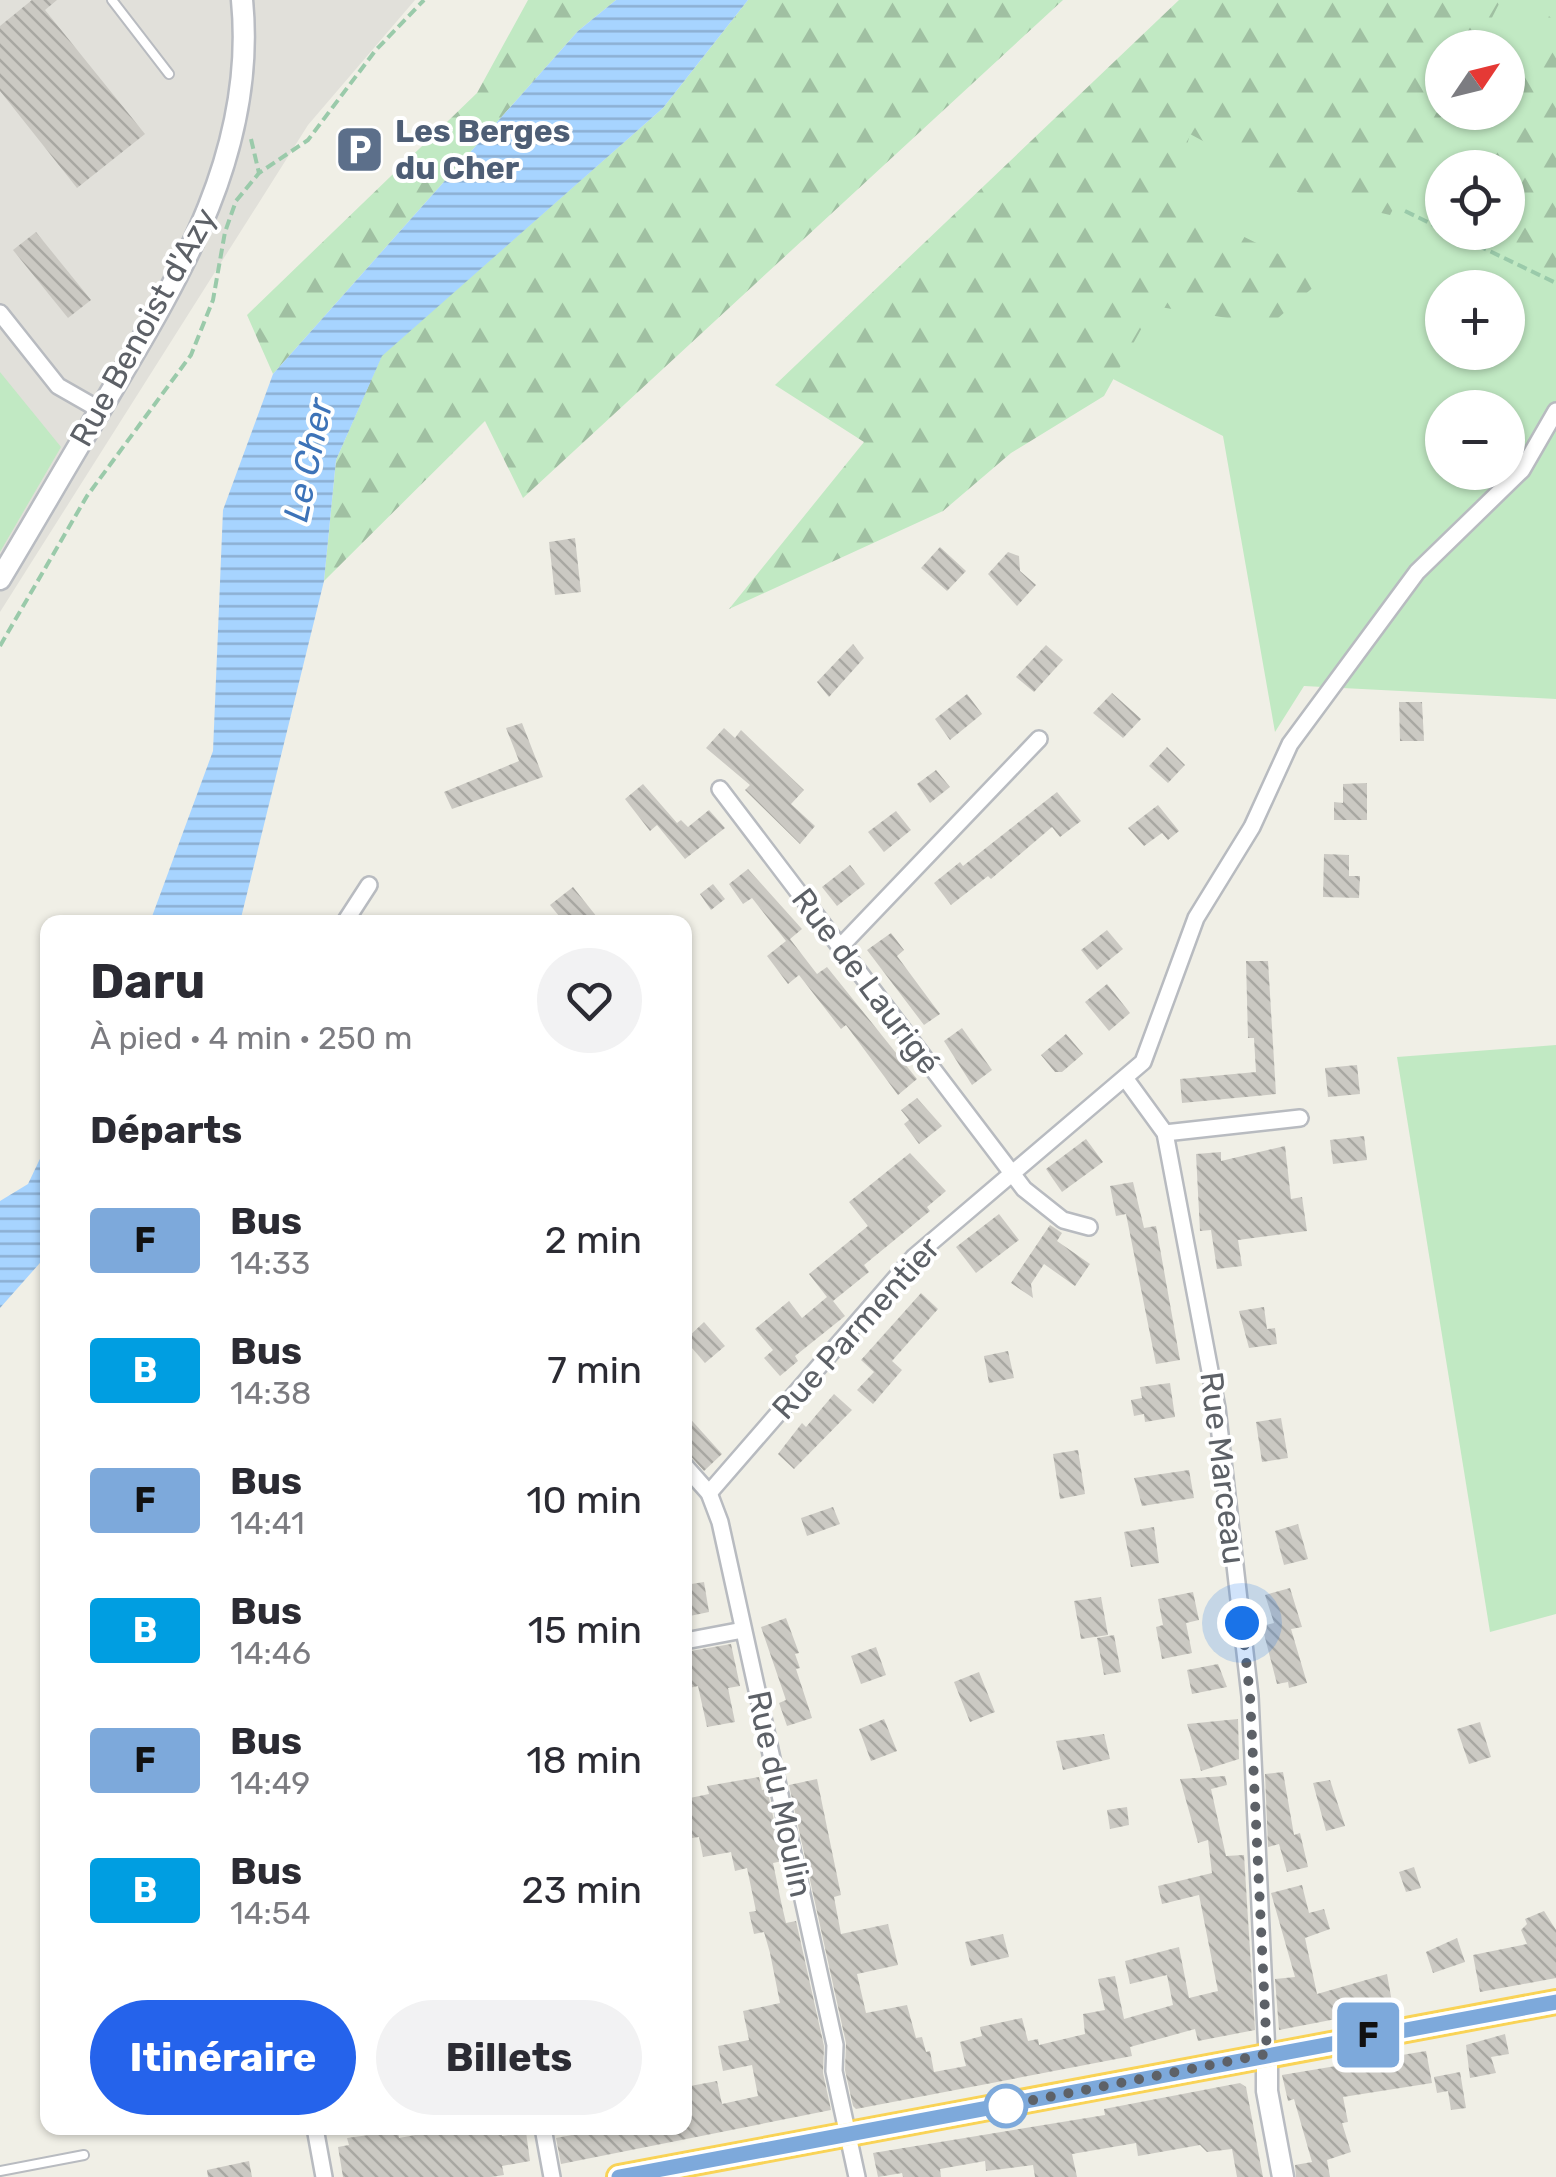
<!DOCTYPE html>
<html lang="fr">
<head>
<meta charset="utf-8">
<style>
  body { margin:0; font-family:Rubik,sans-serif; background:#f2f2f3; color:#2b2b33; height:100vh; display:flex; flex-direction:column; font-size:38px; white-space:nowrap }
  * { box-sizing:border-box; margin:0 }
  p { font-size:32px; color:#7c7c81 }
  .icon { flex:none; width:55px; height:55px; fill:none; stroke:currentColor; stroke-width:2; stroke-linecap:round; stroke-linejoin:round }
  .map { position:relative; flex:1; overflow:hidden }
  .side { position:absolute; left:40px; top:915px; width:652px; height:1220px; display:flex; flex-direction:column; background:#fff; border-radius:20px; box-shadow:0 2px 8px #0004 }
  .side>* { flex:none }
  .badge { padding:0 20px; border-radius:8px; font-size:35px; line-height:65px }
  .needle { width:65px; rotate:55deg }
  .tools { position:absolute; left:1425px; top:30px; display:grid; gap:20px }
  .tools a { display:grid; place-items:center; width:100px; height:100px; border-radius:50%; background:#fff; box-shadow:0 2px 8px #0004; font-size:50px }
  .you { position:absolute; width:50px; height:50px; margin:-25px; border:8px solid #fff; border-radius:50%; background:#1a73e8; box-shadow:0 0 0 15px #1a73e833 }
  .map>.badge { position:absolute; translate:-50% -50%; box-shadow:0 0 0 5px #fff }
  h2 { padding:0 50px; font-size:38px; line-height:90px }
  .round { display:grid; place-items:center; flex:none; width:105px; height:105px; border-radius:52px; background:#f2f2f3 }
  .overview { display:flex; align-items:center; justify-content:space-between; height:170px; padding:0 50px }
  h1 { font-size:48px; font-weight:700; line-height:75px }
  .primary-button { display:flex; gap:20px; margin-top:auto; padding:20px 50px }
  .primary-button a { flex:1; height:115px; border-radius:60px; background:#2563eb; color:#fff; font-size:40px; font-weight:700; line-height:115px; text-align:center }
  .primary-button a+a { background:#f2f2f3; color:#2b2b33 }
  ul { padding:0; list-style:none }
  li { display:flex; align-items:center; gap:30px; height:130px; padding:0 50px }
  li div { flex:1 }
  li b { display:block; font-size:38px }
  li em { font-style:normal }
  li .badge { min-width:110px; font-weight:700; text-align:center }
  .map>svg:first-child { display:block }
  .industrial { fill:#e1e0da }
  .grass { fill:#c1e9c3; fill-rule:evenodd }
  .forest { fill:url(#forest-firs) }
  .water { fill:url(#water-rules) }
  .building { fill:url(#building-back-hatch) }
  .lines { fill:none; stroke-linecap:round; stroke-linejoin:round }
  .lane-casing { stroke:#b8bbc0; stroke-width:12 }
  .street-casing { stroke:#b8bbc0; stroke-width:20 }
  .secondary-casing { stroke:#b9bcc2; stroke-width:25 }
  .primary-casing { stroke:#f9d357; stroke-width:28 }
  .path { stroke:#9acaaa; stroke-width:4; stroke-dasharray:10 5; stroke-linecap:butt }
  .lane { stroke:#fff; stroke-width:8 }
  .street { stroke:#fff; stroke-width:15 }
  .secondary { stroke:#fff; stroke-width:20 }
  .primary { stroke:#fff6ac; stroke-width:22 }
  .line-casing { stroke:#fff; stroke-width:22 }
  .line { stroke:#7da9db; stroke-width:15 }
  .walk { stroke:#5d6167; stroke-width:10; stroke-dasharray:0 18 }
  .stop-dot { fill:#fff; stroke:#7da9db; stroke-width:5 }
  .labels { text-anchor:middle; dominant-baseline:central; stroke-width:8; stroke-linejoin:round; paint-order:stroke }
  .service-label { font-size:32px; font-weight:bold; fill:#4e5e75; stroke:#fff; text-anchor:start }
  .street-label { font-size:32px; fill:#5d6167; stroke:#fff }
  .water-label { font-size:35px; font-style:italic; fill:#3d73b8; stroke:#fff }
</style>
</head>
<body>
<div class="map">
<svg width="1556" height="2177" viewBox="0 0 1556 2177">
  <defs>
    <pattern id="forest-firs" width="22" height="20" patternUnits="userSpaceOnUse" patternTransform="scale(2.5)"><rect width="22" height="20" fill="#c1e9c3"/><path d="M5 1l3.5 6h-7zM16 11l3.5 6h-7z" fill="#a0c0a2"/></pattern>
    <pattern id="water-rules" width="6" height="5" patternUnits="userSpaceOnUse" patternTransform="scale(2.5)"><rect width="6" height="5" fill="#a7d4ff"/><path d="M0 2.5h6" fill="none" stroke="#8bafd2"/></pattern>
    <pattern id="building-back-hatch" width="6" height="6" patternUnits="userSpaceOnUse" patternTransform="scale(2.5)"><rect width="6" height="6" fill="#cbc9c3"/><path d="M-1 5l2 2M0 0l6 6M5-1l2 2" fill="none" stroke="#a8a7a2"/></pattern>
  </defs>
  <rect width="100%" height="100%" fill="#f0efe6"/>
  <path class="industrial" d="M0,0H415L308,125L0,612Z"/>
  <g class="grass">
    <path d="M1273,0H1556V699L1304,686L1275,732L1223,436L1088,366L1152,98ZM1442,48H1508V112H1442ZM1442,168H1508V232H1442ZM1442,288H1508V352H1442ZM1442,408H1508V472H1442Z"/>
    <path d="M0,372L61,447L0,552Z"/>
    <path d="M1556,1045V1614L1490,1632L1397,1057Z"/>
  </g>
  <g class="forest">
    <path d="M528,0H616L578,31L273,374L247,315L477,93Z"/>
    <path d="M748,0H1063L523,498L485,421L324,581L336,460L382,355L663,108Z"/>
    <path d="M1179,0H1501L1477,47L1442,48L1443,113L1390,215L1301,194L1190,134L1172,201L1325,277L1270,325L1154,306L1104,396L1011,453L943,511L729,609L864,442L775,385Z"/>
    <path d="M1549,16L1556,23V277L1513,255L1503,233L1508,232V168L1481,167Z"/>
  </g>
  <g class="water">
    <path d="M616,0H748L663,108L382,356L336,460L324,581L240,922H150L213,751L223,510L273,374L578,31Z"/>
    <path d="M47,1144V1255L0,1308V1201L28,1184Z"/>
  </g>
  <g class="building">
    <path d="M32,0H57L45,10L145,134L77,188L0,91V26Z"/>
    <path d="M36,232L91,300L68,318L13,250Z"/>
    <path d="M575,538L581,592L555,595L549,542Z"/>
    <path d="M940,547L966,571L947,591L921,568Z"/>
    <path d="M1008,552L1019,556L1020,571L1036,585L1017,606L988,574Z"/>
    <path d="M853,644L864,658L829,697L817,682Z"/>
    <path d="M1046,645L1063,660L1034,692L1016,677Z"/>
    <path d="M1112,693L1141,719L1123,738L1093,713Z"/>
    <path d="M967,694L982,714L950,740L935,719Z"/>
    <path d="M1399,702H1422L1424,741H1400Z"/>
    <path d="M522,723L543,777L452,809L444,792L519,761L506,728Z"/>
    <path d="M724,728L735,738L741,730L804,790L791,804L815,826L800,844L745,790L750,785L706,748Z"/>
    <path d="M1167,747L1185,765L1168,783L1149,766Z"/>
    <path d="M936,770L950,787L930,803L917,784Z"/>
    <path d="M1367,783V820H1334V802L1343,803V784Z"/>
    <path d="M643,784L677,823L681,820L688,827L709,810L725,828L685,859L657,825L650,831L625,799Z"/>
    <path d="M1057,792L1081,821L1060,837L1052,827L991,879L988,876L951,905L934,883L960,862L963,866Z"/>
    <path d="M1158,805L1179,831L1168,840L1162,833L1144,846L1128,828Z"/>
    <path d="M896,811L911,830L884,852L868,832Z"/>
    <path d="M1324,854L1349,855V876H1360L1359,898L1323,897Z"/>
    <path d="M850,865L865,884L837,906L822,887Z"/>
    <path d="M748,869L802,929L790,939L817,974L827,967L917,1079L898,1095L846,1025L841,1029L799,975L788,984L767,956L786,941L752,898L743,904L729,884Z"/>
    <path d="M713,884L725,899L711,910L700,894Z"/>
    <path d="M573,887L601,922H564L550,905Z"/>
    <path d="M1107,930L1123,949L1097,970L1081,950Z"/>
    <path d="M891,933L904,950L897,956L940,1014L924,1025L867,950Z"/>
    <path d="M1246,961H1268L1276,1094L1182,1103L1180,1079L1256,1072L1254,1038H1248Z"/>
    <path d="M1107,984L1130,1013L1109,1031L1085,1002Z"/>
    <path d="M962,1028L992,1070L972,1085L944,1041Z"/>
    <path d="M1066,1034L1083,1054L1062,1072H1055L1041,1055Z"/>
    <path d="M1357,1065L1360,1094L1328,1097L1325,1068Z"/>
    <path d="M917,1098L942,1126L919,1144L904,1124L909,1120L901,1110Z"/>
    <path d="M1364,1136L1367,1160L1333,1164L1330,1140Z"/>
    <path d="M1086,1139L1103,1162L1062,1192L1046,1169Z"/>
    <path d="M1285,1146L1291,1199L1302,1197L1307,1231L1238,1240L1242,1266L1217,1269L1211,1230L1200,1231L1196,1154L1221,1152V1161Z"/>
    <path d="M910,1153L946,1191L927,1207L930,1211L864,1265L869,1272L833,1301L845,1316L795,1356L798,1361L780,1376L764,1358L773,1350L755,1329L789,1301L802,1318L827,1297L809,1274L868,1226L849,1202Z"/>
    <path d="M1133,1182L1144,1228L1156,1226L1180,1360L1156,1364L1126,1214L1116,1216L1110,1186Z"/>
    <path d="M999,1214L1019,1240L976,1273L956,1247Z"/>
    <path d="M1050,1225L1062,1233L1057,1241L1090,1264L1075,1286L1044,1264L1031,1284L1033,1298L1011,1283Z"/>
    <path d="M921,1293L938,1309L892,1361L902,1370L873,1404L857,1390L874,1372L861,1360Z"/>
    <path d="M1264,1307L1267,1329L1275,1328L1277,1344L1249,1348L1239,1311Z"/>
    <path d="M704,1322L725,1346L705,1363L685,1340Z"/>
    <path d="M1008,1351L1014,1378L989,1383L984,1356Z"/>
    <path d="M1170,1383L1175,1417L1145,1422L1144,1414L1134,1416L1131,1400L1142,1398L1140,1387Z"/>
    <path d="M834,1394L852,1410L794,1469L778,1454L802,1423L806,1427Z"/>
    <path d="M685,1413L722,1454L704,1471L685,1450Z"/>
    <path d="M1281,1418L1288,1458L1262,1462L1256,1422Z"/>
    <path d="M1078,1450L1085,1494L1060,1499L1053,1454Z"/>
    <path d="M1189,1470L1194,1498L1142,1506L1134,1478Z"/>
    <path d="M833,1507L840,1524L807,1536L801,1518Z"/>
    <path d="M1298,1524L1308,1559L1284,1565L1275,1531Z"/>
    <path d="M1154,1527L1159,1563L1131,1567L1124,1532Z"/>
    <path d="M704,1582L709,1612L685,1617V1585Z"/>
    <path d="M1290,1588L1302,1627L1291,1629L1307,1683L1289,1688L1288,1682L1277,1684L1262,1626L1274,1623L1265,1595Z"/>
    <path d="M1193,1592L1199,1620L1186,1623L1192,1653L1162,1659L1156,1627L1163,1625L1158,1599Z"/>
    <path d="M1101,1597L1108,1635L1081,1639L1074,1601Z"/>
    <path d="M786,1618L799,1653L795,1654L800,1668L796,1669L812,1718L787,1726L779,1703L786,1700L761,1627Z"/>
    <path d="M1114,1635L1121,1672L1104,1675L1097,1638Z"/>
    <path d="M731,1644L740,1686L728,1688L735,1722L707,1727L698,1686L685,1689V1652Z"/>
    <path d="M876,1647L886,1675L861,1684L851,1656Z"/>
    <path d="M1218,1664L1227,1687L1192,1694L1187,1670Z"/>
    <path d="M979,1672L995,1712L970,1722L954,1682Z"/>
    <path d="M884,1719L897,1751L871,1761L859,1729Z"/>
    <path d="M1238,1719L1239,1759L1201,1771L1187,1724Z"/>
    <path d="M1480,1722L1491,1757L1469,1764L1457,1729Z"/>
    <path d="M1104,1734L1110,1759L1063,1770L1056,1741Z"/>
    <path d="M1283,1772L1294,1835L1300,1833L1308,1867L1287,1872L1279,1844L1268,1847L1265,1774Z"/>
    <path d="M1225,1776L1227,1785L1211,1789L1226,1856L1244,1855L1255,2030L1198,2041L1195,2029L1130,2047L1132,2056L856,2109L853,2106L845,2070L846,2043L789,1785L817,1779L841,1895L834,1897L841,1934L888,1924L898,1965L857,1974L866,2013L907,2005L916,2038L922,2037L926,2052L930,2051L934,2072L966,2066L960,2042L982,2036L980,2027L1022,2018L1028,2041L1038,2039L1039,2045L1085,2034L1083,2014L1105,2010L1098,1979L1115,1976L1124,2019L1173,2005L1167,1975L1130,1984L1125,1961L1179,1947L1189,1998L1218,1991L1199,1895L1162,1904L1158,1886L1212,1873L1208,1840L1198,1843L1180,1779Z"/>
    <path d="M759,1777L762,1790L767,1789L783,1861L773,1863L782,1906L786,1923L796,1921L824,2046L823,2073L831,2110L561,2164L556,2138L577,2134L575,2128H620L621,2131L685,2128V2087L717,2081L722,2104L758,2096L752,2065L723,2071L718,2046L749,2040L743,2011L780,2003L770,1953L764,1932L754,1934L749,1912L756,1911L747,1868L735,1871L731,1852L703,1857L699,1837L685,1839V1799L709,1794L707,1786Z"/>
    <path d="M1330,1780L1345,1826L1326,1831L1313,1783Z"/>
    <path d="M1127,1807L1129,1825L1110,1829L1107,1810Z"/>
    <path d="M1414,1867L1421,1888L1406,1892L1399,1872Z"/>
    <path d="M1302,1885L1309,1913L1324,1909L1330,1929L1305,1938L1317,1994L1387,1974L1393,2008L1279,2030L1275,1979L1295,1977L1271,1893Z"/>
    <path d="M1544,1911L1556,1930V1978L1480,1992L1473,1955L1527,1944L1521,1930L1527,1924L1525,1919Z"/>
    <path d="M1003,1934L1009,1957L971,1966L965,1942Z"/>
    <path d="M1457,1938L1465,1962L1433,1973L1426,1952Z"/>
    <path d="M1505,2034L1509,2054L1491,2057L1496,2073L1470,2078L1466,2045Z"/>
    <path d="M1426,2051L1432,2083L1343,2097L1348,2122L1342,2123L1351,2152L1327,2160L1330,2177H1296L1295,2165L1312,2162L1294,2099L1288,2101L1282,2075Z"/>
    <path d="M1460,2072L1466,2108L1451,2110L1448,2091L1437,2093L1434,2077Z"/>
    <path d="M1240,2083L1246,2087L1263,2177H1237L1232,2149L1207,2152L1200,2145L1138,2156L1136,2143L1072,2154L1077,2177H1035L1033,2165L986,2171L985,2161L940,2169L941,2177H903L902,2173L878,2177L873,2153L1105,2115L1104,2109Z"/>
    <path d="M453,2128H471L472,2133L501,2129L502,2136L526,2132L530,2161L502,2166L504,2175L491,2177H343L338,2147L349,2145L347,2138L398,2131L399,2138Z"/>
    <path d="M249,2161L252,2177H208L207,2170Z"/>
  </g>
  <g class="lines">
    <defs>
      <g id="lane">
        <path d="M112,0L169,74"/>
        <path d="M0,2171L84,2155"/>
      </g>
      <g id="street">
        <path d="M0,313L58,386L100,410"/>
        <path d="M720,789L1024,1189L1063,1220L1089,1227"/>
        <path d="M345,922L369,885"/>
        <path d="M840,947L1039,739"/>
        <path d="M1125,1078L1165,1133L1217,1408L1250,1696L1267,2054"/>
        <path d="M1165,1133L1300,1118"/>
        <path d="M685,1466L709,1493L720,1522L835,2045L834,2071L857,2177"/>
        <path d="M709,1493L914,1257L1143,1062L1196,918L1252,827L1290,744L1417,572L1522,470L1556,411"/>
        <path d="M685,1641L743,1630"/>
        <path d="M315,2128L324,2177"/>
        <path d="M543,2128L552,2177"/>
      </g>
      <g id="secondary">
        <path d="M0,579C35,521 69,461 105,402C179,278 257,151 242,0"/>
        <path d="M1267,2054V2091L1283,2177"/>
      </g>
      <path id="primary" d="M619,2177L1556,2002"/>
    </defs>
    <use href="#lane" class="lane-casing"/>
    <use href="#street" class="street-casing"/>
    <use href="#secondary" class="secondary-casing"/>
    <use href="#primary" class="primary-casing"/>
    <g class="path">
      <path d="M251,139L259,173"/>
      <path d="M1405,211L1442,229"/>
      <path d="M1450,232L1556,283"/>
      <path d="M0,646L87,496L191,355L213,300L225,232L236,201L259,173L308,140L375,51L424,0"/>
    </g>
    <use href="#lane" class="lane"/>
    <use href="#street" class="street"/>
    <use href="#secondary" class="secondary"/>
    <use href="#primary" class="primary"/>
  </g>
  <g class="lines">
    <defs>
      <path id="line" d="M619,2177L1556,2002"/>
    </defs>
    <use href="#line" class="line-casing"/>
    <use href="#line" class="line"/>
    <path class="walk" d="M1006,2106L993,2108L1267,2054L1250,1696L1242,1623"/>
  </g>
  <defs>
    <symbol id="parking-square" viewBox="-11 -11 22 22"><rect x="-9" y="-9" width="18" height="18" rx="4" fill="#5c6f8a" stroke="#fff"/><path d="M-3.5-5.5H1a3.5 3.5 0 0 1 0 7H-1V5.5H-3.5ZM-1-3.4V-.6H.8a1.4 1.4 0 0 0 0-2.8Z" fill="#fff"/></symbol>
  </defs>
  <g fill-rule="evenodd">
    <use href="#parking-square" x="332" y="122" width="55" height="55"/>
  </g>
  <circle class="stop-dot" cx="1006" cy="2106" r="20"/>
  <g class="labels">
    <g class="service-label">
      <text x="395" y="131">Les Berges<tspan x="395" dy="37">du Cher</tspan></text>
    </g>
    <g class="street-label">
      <text transform="translate(143 327) rotate(-61)">Rue Benoist d'Azy</text>
      <text transform="translate(866 981) rotate(53)">Rue de Laurigé</text>
      <text transform="translate(856 1328) rotate(-48)">Rue Parmentier</text>
      <text transform="translate(1223 1468) rotate(83)">Rue Marceau</text>
      <text transform="translate(780 1794) rotate(78)">Rue du Moulin</text>
    </g>
    <g class="water-label">
      <text transform="translate(308 460) rotate(-78)">Le Cher</text>
    </g>
  </g>
</svg>
<div class="tools">
<a><svg class="needle" viewBox="-14 -14 28 28"><path d="M0-13l5 13h-10z" fill="#e53935"/><path d="M0 13l5-13h-10z" fill="#7c7c81"/></svg></a>
<a><svg class="icon" aria-label="locate" viewBox="0 0 24 24"><circle cx="12" cy="12" r="6"/><path d="M12 2v4M12 18v4M2 12h4M18 12h4"/></svg></a>
<a>+</a>
<a>−</a>
</div>
<div class="you" style="left:1242px;top:1623px"></div>
<b class="badge" style="left:1368px;top:2035px;background:#7da9db;color:#111">F</b>
<section class="side">
<div class="overview"><div><h1>Daru</h1><p>À pied · 4 min · 250 m</p></div><a class="round"><svg class="icon" aria-label="heart" viewBox="0 0 24 24"><path d="M12 20l-8-8c-3-5 5-10 8-4 3-6 11-1 8 4z"/></svg></a></div>
<h2>Départs</h2>
<ul>
<li><span class="badge" style="background:#7da9db;color:#111">F</span><div><b>Bus</b><p>14:33</p></div><em>2 min</em></li>
<li><span class="badge" style="background:#009ee1;color:#fff">B</span><div><b>Bus</b><p>14:38</p></div><em>7 min</em></li>
<li><span class="badge" style="background:#7da9db;color:#111">F</span><div><b>Bus</b><p>14:41</p></div><em>10 min</em></li>
<li><span class="badge" style="background:#009ee1;color:#fff">B</span><div><b>Bus</b><p>14:46</p></div><em>15 min</em></li>
<li><span class="badge" style="background:#7da9db;color:#111">F</span><div><b>Bus</b><p>14:49</p></div><em>18 min</em></li>
<li><span class="badge" style="background:#009ee1;color:#fff">B</span><div><b>Bus</b><p>14:54</p></div><em>23 min</em></li>
</ul>
<div class="primary-button"><a>Itinéraire</a><a>Billets</a></div>
</section>
</div>
</body>
</html>
